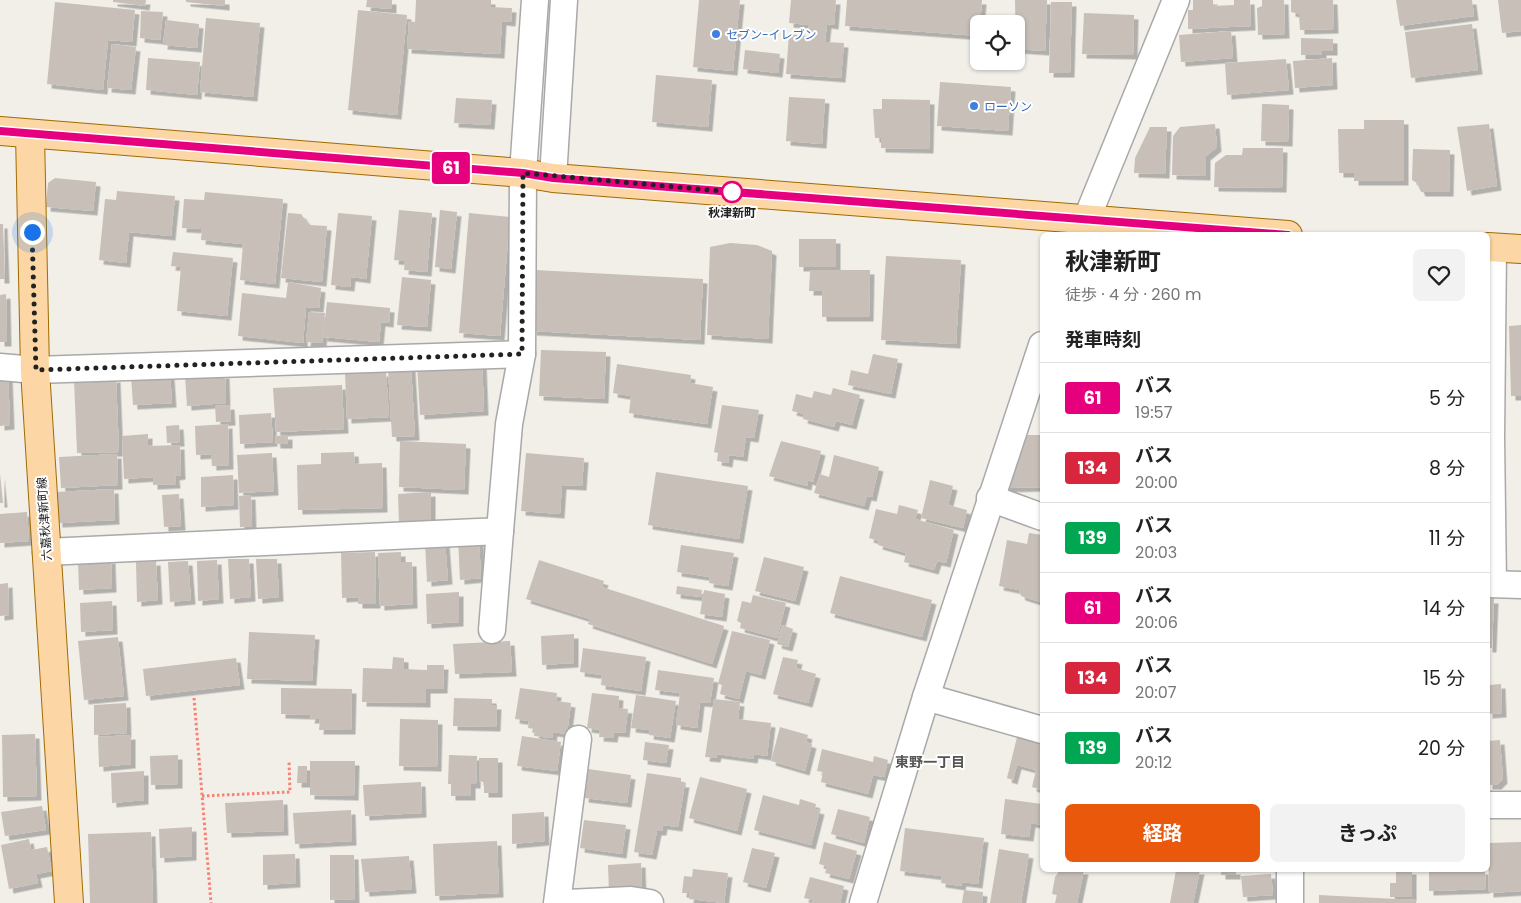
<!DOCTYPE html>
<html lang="ja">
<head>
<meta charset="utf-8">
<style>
  body { margin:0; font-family:Poppins,"Noto Sans JP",sans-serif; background:#f2f2f2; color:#222; height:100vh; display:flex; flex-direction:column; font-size:19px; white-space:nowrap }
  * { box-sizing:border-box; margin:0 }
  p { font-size:16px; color:#767676 }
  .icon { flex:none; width:28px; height:28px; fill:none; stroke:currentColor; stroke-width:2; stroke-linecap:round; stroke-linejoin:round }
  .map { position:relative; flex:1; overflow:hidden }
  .sheet { position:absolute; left:1040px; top:232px; width:450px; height:640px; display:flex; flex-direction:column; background:#fff; border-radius:8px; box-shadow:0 1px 4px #0004 }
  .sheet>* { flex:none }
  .badge { padding:0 10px; border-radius:4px; font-size:18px; line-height:32px }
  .controls { position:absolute; left:970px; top:15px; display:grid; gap:10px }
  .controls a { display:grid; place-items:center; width:55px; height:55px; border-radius:8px; background:#fff; box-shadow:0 1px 4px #0004; font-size:25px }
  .you { position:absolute; width:25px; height:25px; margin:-12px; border:4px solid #fff; border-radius:50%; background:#1a73e8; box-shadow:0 0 0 8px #1a73e833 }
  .map>.badge { position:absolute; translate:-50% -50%; box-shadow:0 0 0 2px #fff }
  h2 { padding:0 25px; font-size:19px; line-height:45px }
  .round { display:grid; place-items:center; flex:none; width:52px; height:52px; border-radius:8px; background:#f2f2f2 }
  .headline { display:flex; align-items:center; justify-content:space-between; height:85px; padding:0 25px }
  h1 { font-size:24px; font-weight:700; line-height:38px }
  .cta { display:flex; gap:10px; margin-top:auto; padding:10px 25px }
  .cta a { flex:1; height:58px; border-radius:8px; background:#ea580c; color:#fff; font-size:20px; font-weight:700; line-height:58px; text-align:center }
  .cta a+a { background:#f2f2f2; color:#222 }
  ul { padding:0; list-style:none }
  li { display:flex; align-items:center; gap:15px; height:70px; padding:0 25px; border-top:1px solid #e0e0e0 }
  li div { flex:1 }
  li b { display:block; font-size:19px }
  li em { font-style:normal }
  li .badge { min-width:55px; font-weight:700; text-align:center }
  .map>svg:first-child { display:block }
  .building { fill:#c7bfb8; filter:url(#shadow) }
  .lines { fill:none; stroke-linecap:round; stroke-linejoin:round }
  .minor-casing { stroke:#a9a9a9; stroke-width:29 }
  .major-casing { stroke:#a06b00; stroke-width:30 }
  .path { stroke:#fa8072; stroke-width:3; stroke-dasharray:2.5 2.5; stroke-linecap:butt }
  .minor { stroke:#fff; stroke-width:26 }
  .major { stroke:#fcd6a4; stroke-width:28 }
  .line-casing { stroke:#fff; stroke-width:11 }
  .line { stroke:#e6007e; stroke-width:8 }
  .walk { stroke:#222; stroke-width:5; stroke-dasharray:0 9 }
  .shop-dot { fill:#3f7fe0; stroke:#fff; stroke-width:2 }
  .stop-dot { fill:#fff; stroke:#e6007e; stroke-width:2.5 }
  .labels { text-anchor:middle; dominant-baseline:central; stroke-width:4; stroke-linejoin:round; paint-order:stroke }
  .shop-label { font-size:12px; fill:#366cbe; stroke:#fff; text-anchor:start }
  .stop-label { font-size:12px; font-weight:bold; fill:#222; stroke:#fff }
  .street-label { font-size:12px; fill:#222; stroke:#fff }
  .neighbourhood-label { font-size:14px; font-weight:bold; fill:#555; stroke:#fff }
</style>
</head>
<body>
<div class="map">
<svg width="1521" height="903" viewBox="0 0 1521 903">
  <defs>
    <filter id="shadow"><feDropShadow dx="4.5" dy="4.5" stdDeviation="0" flood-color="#0004"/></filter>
  </defs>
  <rect width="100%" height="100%" fill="#f2efe9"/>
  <g class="building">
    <path d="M113,0H146L145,6L113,2Z"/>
    <path d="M186,0H225V6L186,2Z"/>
    <path d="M367,0H392V9L366,7Z"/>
    <path d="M416,0H491V7L512,8L511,22L502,21L500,54L407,49L409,21L415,22Z"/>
    <path d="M699,0H740L733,71L693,67Z"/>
    <path d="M791,0H836L834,25L827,24L825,42L844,43L841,78L786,74L789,34L808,36L809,25L789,23Z"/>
    <path d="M847,0H982L979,36L845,26Z"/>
    <path d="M1015,0H1047L1045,51L1016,49Z"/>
    <path d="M1193,0H1213V6L1234,5V0H1250L1251,26L1188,29V10H1193Z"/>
    <path d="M1262,0H1284L1285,34L1258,35L1257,8L1262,6Z"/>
    <path d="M1291,0H1333L1334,29L1300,30L1299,14L1291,12Z"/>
    <path d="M1396,0H1472L1474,16L1400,26Z"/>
    <path d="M1498,0H1521V31L1502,33Z"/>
    <path d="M55,2L135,10L132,42L108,40L103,90L47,84Z"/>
    <path d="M1051,2H1072L1070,73H1049Z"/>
    <path d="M358,10L407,15L397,115L348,110Z"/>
    <path d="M141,11L163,12L160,40L140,38Z"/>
    <path d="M1084,13L1134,15L1133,55L1082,54Z"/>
    <path d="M206,18L260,23L253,97L200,92Z"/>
    <path d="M166,20L199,24L197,48L163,45Z"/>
    <path d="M1472,24L1478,70L1411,78L1405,32Z"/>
    <path d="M1231,31L1233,58L1181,62L1179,35Z"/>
    <path d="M1301,38L1333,39V51H1322V55H1301Z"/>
    <path d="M112,44L136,47L131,90L107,88Z"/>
    <path d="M745,50L780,54L778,73L743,69Z"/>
    <path d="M148,58L200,62L197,95L146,90Z"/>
    <path d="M1332,58L1333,85L1295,88L1293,61Z"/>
    <path d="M1286,59L1289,90L1227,95L1225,63Z"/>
    <path d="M656,75L712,80L708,127L652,122Z"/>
    <path d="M940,82L1011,87L1008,131L937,126Z"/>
    <path d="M789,97L825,99L822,144L786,141Z"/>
    <path d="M456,98L492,100L490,125L454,123Z"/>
    <path d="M882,99L930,100L929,149L881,148V138H875L873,109H882Z"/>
    <path d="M1262,104L1289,105L1288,142L1261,141Z"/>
    <path d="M1364,120H1404V181H1354V173H1339L1338,129H1364Z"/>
    <path d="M1215,124L1217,147L1206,156V176L1172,175L1173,136L1180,127Z"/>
    <path d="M1489,124L1497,186L1467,191L1457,127Z"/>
    <path d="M1150,127H1167L1165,174L1134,173L1135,158Z"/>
    <path d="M1243,148H1283L1282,188L1214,187L1215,163L1226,155H1242Z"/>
    <path d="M1413,149L1450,150L1449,192H1421L1417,183L1412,180Z"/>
    <path d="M55,178L96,182L93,211L46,207L48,183Z"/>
    <path d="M117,191L175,196L171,236L129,232L126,263L99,260L105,199L116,200Z"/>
    <path d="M205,192L283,199L275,284L240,280L243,244L201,240L202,229L182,228L184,199L204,200Z"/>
    <path d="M399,210L432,213L427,272L404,270L405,261L394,260Z"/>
    <path d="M440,210L457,212L451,269L435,267Z"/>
    <path d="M288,213L301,214L309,225L327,226L322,282L281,278Z"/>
    <path d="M338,213L372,216L366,279L351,277L350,287L331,285Z"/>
    <path d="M469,213L510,217L500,336L459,333Z"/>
    <path d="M0,224H3L5,279H0Z"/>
    <rect x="799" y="239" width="37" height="28"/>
    <path d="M730,243L757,245L772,251L768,339L707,335L710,247Z"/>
    <path d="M173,252L233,258L227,316L177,311L181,267L171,266Z"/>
    <path d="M886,256L961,260L956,344L881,340Z"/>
    <path d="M535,270L703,279L700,340L532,331Z"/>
    <path d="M810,270H870L869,317H822V291H809Z"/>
    <path d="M402,277L431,280L427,327L397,325Z"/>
    <path d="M288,282L321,288L319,308L306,307L303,343L238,336L242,293L286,298Z"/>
    <path d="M6,294L7,342H0V295Z"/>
    <path d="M327,302L390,308L389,323L381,322L379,342L323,337Z"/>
    <path d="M309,312L325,313L322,343L306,342Z"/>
    <path d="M1521,325V396H1511L1509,326Z"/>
    <path d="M541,350L606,352L604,399L539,396Z"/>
    <path d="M873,354L898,359L891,394L848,385L851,370L868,374Z"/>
    <path d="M482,360L484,411L420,415L417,363Z"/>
    <path d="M617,364L691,375L690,383L713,387L707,424L629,413L631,396L613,393Z"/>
    <path d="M411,367L415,436L392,437L388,368Z"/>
    <path d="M0,372H8L10,425L0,426Z"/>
    <path d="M386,372L389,417L347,419L345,374Z"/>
    <path d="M170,374L172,403L133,405L131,376Z"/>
    <path d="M225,374L226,403L187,406L185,376Z"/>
    <path d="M116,378L119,452L77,453L74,380Z"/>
    <path d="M342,385L344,429L276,432L273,388Z"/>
    <path d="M833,388L860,395L852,425L836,421L834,427L803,419L804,414L792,411L796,394L812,398L814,391L831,395Z"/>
    <path d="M230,405L231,421L216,422L215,406Z"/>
    <path d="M722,405L759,410L754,438L746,437L743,457L729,455L728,463L717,461L718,453L714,452Z"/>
    <path d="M271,413L273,442L240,444L239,415Z"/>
    <path d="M228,424L229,465L212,466L211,454L196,455L195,426Z"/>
    <path d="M179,425L180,442L167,443L166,426Z"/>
    <path d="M148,434V446L180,445L181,475L175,476L176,484L153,485V477L124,479L122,436Z"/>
    <path d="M288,435V444H276L275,436Z"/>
    <path d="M1005,435H1042V487L1005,488Z"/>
    <path d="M400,441L466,444L464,490L399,487Z"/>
    <path d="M781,441L821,451L813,482L808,480L807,486L769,476Z"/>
    <path d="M354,452L355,464L382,463L383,508L298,510L297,465L321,464V453Z"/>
    <path d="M272,453L274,491L239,493L237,455Z"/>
    <path d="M526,453L584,458L582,486L562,485L560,514L521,511Z"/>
    <path d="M117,454L118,485L61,488L59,457Z"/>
    <path d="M834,455L879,467L872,497L867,496L864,506L814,493L820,474L829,477Z"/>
    <path d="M656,472L748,486L739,539L648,525Z"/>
    <path d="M0,474L3,503H0Z"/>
    <path d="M233,475L234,505L201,507V477Z"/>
    <path d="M930,480L953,486L948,505L967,510L963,528L921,518Z"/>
    <path d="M114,489L115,520L58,523L56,492Z"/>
    <path d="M431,492V521L399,524L398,494Z"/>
    <path d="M179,494L181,526L164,527L162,495Z"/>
    <path d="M251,495L252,527H240L239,496Z"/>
    <path d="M899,505L918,510L915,519L954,530L946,563L937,561L934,570L904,562L906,553L878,545L879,541L869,538L876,509L897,514Z"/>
    <path d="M27,512L29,541L0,543V514Z"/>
    <path d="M1029,533L1042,535V593L1040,602L1021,596L1019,590L999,586L1007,540L1027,544Z"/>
    <path d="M458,539H479L481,578L460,580Z"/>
    <path d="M445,541L448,580L427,582L425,542Z"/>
    <path d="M681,545L734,553L728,586L709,583L710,577L677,572Z"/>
    <path d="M375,552L376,604H358V597L342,598L341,553Z"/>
    <path d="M401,552V562H412L413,604L380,606L378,553Z"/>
    <path d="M764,557L804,567L795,601L755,591Z"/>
    <path d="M111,559L112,588L79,590L78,561Z"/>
    <path d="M228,559H249L251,597L230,599Z"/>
    <path d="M256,559H277L279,597L258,599Z"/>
    <path d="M217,560L219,599L198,601L197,561Z"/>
    <path d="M539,560L604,581L602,587L724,626L712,664L588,624L590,619L526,599Z"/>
    <path d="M156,561L158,600L137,602L136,562Z"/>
    <path d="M188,561L191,600L170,602L168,562Z"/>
    <path d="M840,576L932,600L922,637L830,613Z"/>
    <path d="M8,583L9,615L0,616V584Z"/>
    <path d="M677,586L702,590L701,597L676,594Z"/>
    <path d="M704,590L725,594L722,617L700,614Z"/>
    <path d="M459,592V622L427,624L426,594Z"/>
    <path d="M753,595L786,603L777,638L740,628L741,623L737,621L742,601L751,603Z"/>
    <path d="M1488,599H1494L1492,648H1488Z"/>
    <path d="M112,601L113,630L81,632L80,603Z"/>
    <path d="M782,625L793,629L788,647L777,644Z"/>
    <path d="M732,631L770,640L761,675L746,671L739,699L720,694L722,685L718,684Z"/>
    <path d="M249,632L315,635L312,681L247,679Z"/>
    <path d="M574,634V663L542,665L541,636Z"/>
    <path d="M118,637L124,696L84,700L78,641Z"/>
    <path d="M510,641L512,672L455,674L453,644Z"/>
    <path d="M583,648L646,657L641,691L601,685L602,675L580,672Z"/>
    <path d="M393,657L404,658V669L427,670V665H444L443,689H426V703L362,702L363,668L392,669Z"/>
    <path d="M783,657L798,660L796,668L816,674L808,703L773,694Z"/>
    <path d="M236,658L240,685L146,696L143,669Z"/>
    <path d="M658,670L714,678L710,703L700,702L697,728L676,725L680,693L655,690Z"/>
    <path d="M1501,684L1502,713L1488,714V685Z"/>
    <path d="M281,688L352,689L351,730H319L320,719H310L311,715L281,714Z"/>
    <path d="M520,688L557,693L556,701L571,703L567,734L553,732L552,738L534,736L535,729L528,728L529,721L515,719Z"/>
    <path d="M592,693L619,696L618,708L628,709L625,733L614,732L613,738L599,737L600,730L587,728Z"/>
    <path d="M636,695L676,701L670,738L649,735L650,730L631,728Z"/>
    <path d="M454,698L492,699V705H497L496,727L453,726Z"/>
    <path d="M714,699L740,702L738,719L771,723L767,756L754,754L753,759L717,754L716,758L705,757Z"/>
    <path d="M126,703L127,733L94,735V705Z"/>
    <path d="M400,719L438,720L437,767L399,766Z"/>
    <path d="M780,727L808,735L806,742L812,744L805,771L771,761Z"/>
    <path d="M1018,733L1042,739V790L1032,787L1036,770L1017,765L1013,780L1007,778Z"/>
    <path d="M35,734L37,796L3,797L2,735Z"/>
    <path d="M131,735V764L99,767L98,737Z"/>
    <path d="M522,736L561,742L557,771L517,766Z"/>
    <path d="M1500,740L1503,779L1497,785H1488V741Z"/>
    <path d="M645,742L669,745L666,763L643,760Z"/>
    <path d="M822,749L873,762L874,756L888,760L884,777L873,775L868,794L821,782L823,772L817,771Z"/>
    <path d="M178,755V784L151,785L150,756Z"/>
    <path d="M449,755L477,756L476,784H471V796H451V784H448Z"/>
    <path d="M479,758H498V793H484V782L479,781Z"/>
    <path d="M310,761H355L354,796L310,795Z"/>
    <path d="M298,766H307V783H297Z"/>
    <path d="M588,769L631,775L627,803L584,798Z"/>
    <path d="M144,771V800L112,803L111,773Z"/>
    <path d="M647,773L681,778V783H685L678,827L663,825L662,831H657L652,855L634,852Z"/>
    <path d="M700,777L747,789L737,831L689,818Z"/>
    <path d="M421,782L422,813L365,816L363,785Z"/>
    <path d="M763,795L799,805L800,799L816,804L815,809L820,810L811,845L754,830Z"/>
    <path d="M1005,799L1042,804V825L1031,823L1029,837L1001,834Z"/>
    <path d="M283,800L284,831L227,833L225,803Z"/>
    <path d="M42,806L46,830L5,836L1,812Z"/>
    <path d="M838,809L870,817L864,843L831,834Z"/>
    <path d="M351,810L352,841L295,844L293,813Z"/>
    <path d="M544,812L545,841L512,844V814Z"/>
    <path d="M584,820L626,825L622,854L580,848Z"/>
    <path d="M192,827V856L160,858L159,829Z"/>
    <path d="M905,828L984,838L978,884L962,882L961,886L941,883L942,876L900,871Z"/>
    <path d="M151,832L153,903H90L88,834Z"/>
    <path d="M29,839L31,850L47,847L52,871L36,874L38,883L9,889L1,845Z"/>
    <path d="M497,841L499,893L435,896L433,844Z"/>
    <path d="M824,842L857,851L849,879L825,873L827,866L819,864Z"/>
    <path d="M1521,842V891L1489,893L1488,843Z"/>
    <path d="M752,848L775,853L766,888L743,882Z"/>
    <path d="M999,849L1029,854L1021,903H990Z"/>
    <path d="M295,854L296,883L263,885V855Z"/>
    <path d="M330,855H354L355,899L330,900Z"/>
    <path d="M409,856L412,889L365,892L361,859Z"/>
    <path d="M641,863L642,892L609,894L608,865Z"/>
    <path d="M693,869L728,873L724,903L689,899L690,893H682L684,876L692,877Z"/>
    <path d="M1060,870H1084L1077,903H1055L1057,895L1052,894L1055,877Z"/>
    <path d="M1176,870H1200L1193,903H1170Z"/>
    <rect x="1221" y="870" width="15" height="5"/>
    <path d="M1396,870H1412V897H1390V883H1396Z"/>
    <path d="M1429,870H1485L1486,889L1429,891Z"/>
    <path d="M1271,874L1273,895L1243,897L1241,876Z"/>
    <path d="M810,877L844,886L840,903H812L813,900L804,898Z"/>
    <path d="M964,890L983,892L982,903H962Z"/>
    <path d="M1319,895L1416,900V903H1319Z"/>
  </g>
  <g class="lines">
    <defs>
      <g id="minor">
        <path d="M553,178L564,0"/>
        <path d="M1080,235L1176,0"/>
        <path d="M0,367L35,370L522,354"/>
        <path d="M990,498L1042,517"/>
        <path d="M46,552L500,531L509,424L522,354L523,173L535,0"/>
        <path d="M1488,584L1521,585"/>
        <path d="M1493,584L1491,437L1493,248"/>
        <path d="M492,630L500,531"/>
        <path d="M926,697L1042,730"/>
        <path d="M1488,805H1521"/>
        <path d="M557,903L578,739"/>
        <path d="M567,903L631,900L650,903"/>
        <path d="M863,903L926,697L1042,345"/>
        <path d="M1290,903V870"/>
      </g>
      <g id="major">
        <path d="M0,131L523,173L553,178L1288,235"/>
        <path d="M30,134L35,370L69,903"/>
        <path d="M1488,247L1521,249"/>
      </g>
    </defs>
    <use href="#minor" class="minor-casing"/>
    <use href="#major" class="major-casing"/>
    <g class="path">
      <path d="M194,698L211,903"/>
      <path d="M202,796L290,792L289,761"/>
    </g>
    <use href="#minor" class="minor"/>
    <use href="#major" class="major"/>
  </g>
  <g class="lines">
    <defs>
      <path id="line" d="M0,131L523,173L553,178L1288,235"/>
    </defs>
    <use href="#line" class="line-casing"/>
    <use href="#line" class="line"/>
    <path class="walk" d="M32,232L36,370L522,354L523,173L732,192"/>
  </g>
  <g class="shop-dot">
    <circle cx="716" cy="34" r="5"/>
    <circle cx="974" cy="106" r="5"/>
  </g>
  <circle class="stop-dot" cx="732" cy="192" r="10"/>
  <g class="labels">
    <g class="shop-label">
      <text x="726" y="34">セブン-イレブン</text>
      <text x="984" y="106">ローソン</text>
    </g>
    <g class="stop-label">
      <text x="732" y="212">秋津新町</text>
    </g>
    <g class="street-label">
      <text transform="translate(44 519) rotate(-94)">六嘉秋津新町線</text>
    </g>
    <g class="neighbourhood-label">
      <text x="930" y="762">東野一丁目</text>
    </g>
  </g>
</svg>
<div class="controls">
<a><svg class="icon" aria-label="locate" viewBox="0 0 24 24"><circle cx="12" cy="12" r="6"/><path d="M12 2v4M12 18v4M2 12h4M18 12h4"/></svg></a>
</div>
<div class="you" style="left:32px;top:232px"></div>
<b class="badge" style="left:451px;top:168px;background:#e6007e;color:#fff">61</b>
<section class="sheet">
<div class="headline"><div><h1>秋津新町</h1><p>徒歩 · 4 分 · 260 m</p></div><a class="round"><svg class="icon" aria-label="heart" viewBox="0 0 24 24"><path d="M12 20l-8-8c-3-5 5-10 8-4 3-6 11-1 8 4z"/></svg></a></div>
<h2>発車時刻</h2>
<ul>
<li><span class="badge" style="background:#e6007e;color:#fff">61</span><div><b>バス</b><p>19:57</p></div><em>5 分</em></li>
<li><span class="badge" style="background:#d7263d;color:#fff">134</span><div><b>バス</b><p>20:00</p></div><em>8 分</em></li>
<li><span class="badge" style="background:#00a651;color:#fff">139</span><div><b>バス</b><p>20:03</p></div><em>11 分</em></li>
<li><span class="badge" style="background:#e6007e;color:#fff">61</span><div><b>バス</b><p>20:06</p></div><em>14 分</em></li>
<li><span class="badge" style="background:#d7263d;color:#fff">134</span><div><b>バス</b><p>20:07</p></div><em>15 分</em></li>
<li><span class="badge" style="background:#00a651;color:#fff">139</span><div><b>バス</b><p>20:12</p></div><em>20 分</em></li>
</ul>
<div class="cta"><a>経路</a><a>きっぷ</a></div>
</section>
</div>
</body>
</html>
